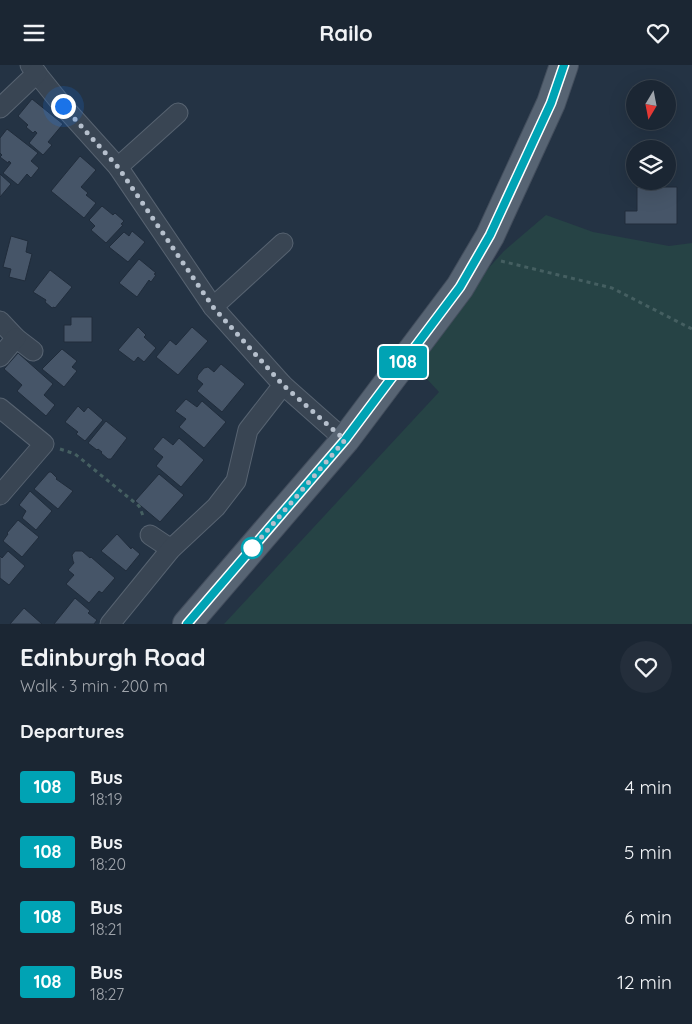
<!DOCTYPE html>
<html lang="en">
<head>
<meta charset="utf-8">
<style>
  body { margin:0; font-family:Quicksand,sans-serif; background:#242e3b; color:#f1f3f6; height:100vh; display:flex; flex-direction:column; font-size:19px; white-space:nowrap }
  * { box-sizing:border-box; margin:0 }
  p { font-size:16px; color:#a0a5ac }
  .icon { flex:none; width:28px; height:28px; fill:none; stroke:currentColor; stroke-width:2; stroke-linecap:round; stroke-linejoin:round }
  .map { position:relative; height:559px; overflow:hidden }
  .details { display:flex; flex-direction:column; background:#1b2633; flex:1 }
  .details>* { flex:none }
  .badge { padding:0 10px; border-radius:4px; font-size:18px; line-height:32px }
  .needle { width:32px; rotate:190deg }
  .tools { position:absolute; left:626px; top:15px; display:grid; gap:10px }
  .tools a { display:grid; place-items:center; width:50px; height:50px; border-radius:50%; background:#1b2633; box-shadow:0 5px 20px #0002,0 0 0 1px #39434e; font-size:25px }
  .you { position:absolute; width:25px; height:25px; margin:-12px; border:4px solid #fff; border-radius:50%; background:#1a73e8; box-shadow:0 0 0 8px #1a73e833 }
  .map>.badge { position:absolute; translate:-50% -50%; box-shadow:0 0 0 2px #fff }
  h2 { padding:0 20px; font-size:19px; line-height:45px }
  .round { display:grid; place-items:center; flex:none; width:52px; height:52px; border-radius:26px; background:#242e3b }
  .overview { display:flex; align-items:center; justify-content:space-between; height:85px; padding:0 20px }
  h1 { font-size:24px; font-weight:800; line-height:38px }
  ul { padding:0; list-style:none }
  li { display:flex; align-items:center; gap:15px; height:65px; padding:0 20px }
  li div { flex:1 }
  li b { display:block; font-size:19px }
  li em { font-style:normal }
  li .badge { min-width:55px; font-weight:700; text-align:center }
  header { display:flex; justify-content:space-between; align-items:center; height:65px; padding:0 20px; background:#1b2633; font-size:22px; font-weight:800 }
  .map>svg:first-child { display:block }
  .green { fill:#264345 }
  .building { fill:#465568; stroke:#202c3b }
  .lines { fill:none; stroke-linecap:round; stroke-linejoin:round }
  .street-casing { stroke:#576371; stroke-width:21 }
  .primary-casing { stroke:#434e5d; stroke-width:30 }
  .path { stroke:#455f61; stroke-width:3; stroke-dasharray:4 4; stroke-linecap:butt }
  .street { stroke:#394553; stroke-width:19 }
  .primary { stroke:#576473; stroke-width:28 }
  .line-casing { stroke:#fff; stroke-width:11 }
  .line { stroke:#00a3b4; stroke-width:8 }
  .walk { stroke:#b6c0cd; stroke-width:5; stroke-dasharray:0 9 }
  .stop-dot { fill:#fff; stroke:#00a3b4; stroke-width:2.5 }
</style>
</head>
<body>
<header><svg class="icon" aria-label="menu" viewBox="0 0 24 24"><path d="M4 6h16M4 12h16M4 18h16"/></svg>Railo<svg class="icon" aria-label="heart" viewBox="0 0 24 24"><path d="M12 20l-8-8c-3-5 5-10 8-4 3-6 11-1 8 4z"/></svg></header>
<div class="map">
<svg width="692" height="559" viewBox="0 0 692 559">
  <rect width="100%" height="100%" fill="#243344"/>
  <path class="green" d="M546,150L593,167L669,181L692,178V559H224L439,327L426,313L422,289L465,229L504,186Z"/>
  <g class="building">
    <path d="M32,34L63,59L48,77L52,80L43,90L29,78L37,68L35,66L33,68L26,62L28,60L18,51Z"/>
    <path d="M7,64L38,88L31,96L39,103L31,113L27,109L18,120L3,108L11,98L9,96L8,98L0,92L2,90L0,88V73Z"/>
    <path d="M80,91L96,105L81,122L88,128L86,130L96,138L84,153L51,126Z"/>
    <path d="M0,109L11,119L0,132Z"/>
    <path d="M637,122H677V159H625V146H637Z"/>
    <path d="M102,141L113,150L115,148L124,156L121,159L123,160L106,178L91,165L95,161L89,155Z"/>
    <path d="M132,166L145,177L128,197L109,182L124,167L129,171Z"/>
    <path d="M11,171L28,176L26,187L32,189L25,216L9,212L11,204L3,202Z"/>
    <path d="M139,194L156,208L154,209L156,210L151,217L149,215L137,232L119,218Z"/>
    <path d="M50,205L72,222L55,243L54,242L52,243L45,237L46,235L33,227Z"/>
    <path d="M71,252H92V277H64V260H71Z"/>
    <path d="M138,262L146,270L144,272L156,283L144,297L138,292L134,297L118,285Z"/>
    <path d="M192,262L208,276L178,310L156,292L170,275L176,280Z"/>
    <path d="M62,284L77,296L72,302L77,306L64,322L42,304Z"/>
    <path d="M18,288L53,319L44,330L55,340L46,351L17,326L22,320L4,304Z"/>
    <path d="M221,299L245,319L222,347L197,326L203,319L197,314L198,310L204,303L208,302L214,307Z"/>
    <path d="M186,334L197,342L202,336L226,357L204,383L179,362L186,354L175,346Z"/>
    <path d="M78,341L84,347L88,342L103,355L85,376L76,369L78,367L65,357Z"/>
    <path d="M106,356L127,373L111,394H108L101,388L102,387L98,384L97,385L88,378Z"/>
    <path d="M163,372L173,380L179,373L204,395L181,422L156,401L163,392L153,384Z"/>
    <path d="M49,407H51L57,413L56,414L73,426L58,444L34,424Z"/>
    <path d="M159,409L184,430L160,457L135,436Z"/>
    <path d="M30,426L52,446L36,465L22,453L26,446L19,440Z"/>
    <path d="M18,455L39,472L22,492L3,476L8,469L7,468Z"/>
    <path d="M117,469L131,484L132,482L140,489L126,506L101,486Z"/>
    <path d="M8,486L25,501L9,520L0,513V491L2,493Z"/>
    <path d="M75,486H82L90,493L91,492L115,513L102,528L99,526L89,538L66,519L74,510L68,505L74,498L73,496L72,490Z"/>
    <path d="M75,533L90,546L88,548L97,555L94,559H54Z"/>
    <path d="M24,543L42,559H10Z"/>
  </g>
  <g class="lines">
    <defs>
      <g id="street">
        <path d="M30,0L63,41L118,102L213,242L283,320L345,375"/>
        <path d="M0,43L37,8"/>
        <path d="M118,102L178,48"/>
        <path d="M213,242L283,178"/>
        <path d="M0,256L16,273L33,286"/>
        <path d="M0,292L16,273"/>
        <path d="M0,343L44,379L0,430"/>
        <path d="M150,470L171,484"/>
        <path d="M110,559L171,484L216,442L236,416L248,365L283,320"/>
      </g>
      <path id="primary" d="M187,559L345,375L460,222L490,171L551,38L564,0"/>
    </defs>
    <use href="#street" class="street-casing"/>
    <use href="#primary" class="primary-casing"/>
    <g class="path">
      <path d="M501,196L612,223L692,264"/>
      <path d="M60,384L75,389L139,441L144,453"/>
    </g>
    <use href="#street" class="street"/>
    <use href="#primary" class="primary"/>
  </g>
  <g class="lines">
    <defs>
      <path id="line" d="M187,559L345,375L460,222L490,170L551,38L564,0"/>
    </defs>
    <use href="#line" class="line-casing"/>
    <use href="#line" class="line"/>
    <path class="walk" d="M63,41L118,102L213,242L283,320L345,375L248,488L252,483"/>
  </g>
  <circle class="stop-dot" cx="252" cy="483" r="10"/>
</svg>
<div class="tools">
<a><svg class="needle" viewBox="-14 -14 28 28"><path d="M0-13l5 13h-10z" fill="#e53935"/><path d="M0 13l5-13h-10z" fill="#a0a5ac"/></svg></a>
<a><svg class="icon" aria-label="layers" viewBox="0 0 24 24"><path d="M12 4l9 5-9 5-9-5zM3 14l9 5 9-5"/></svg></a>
</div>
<div class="you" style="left:63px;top:41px"></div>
<b class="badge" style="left:403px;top:297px;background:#00a3b4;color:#fff">108</b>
</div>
<section class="details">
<div class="overview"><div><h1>Edinburgh Road</h1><p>Walk · 3 min · 200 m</p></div><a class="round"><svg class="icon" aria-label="heart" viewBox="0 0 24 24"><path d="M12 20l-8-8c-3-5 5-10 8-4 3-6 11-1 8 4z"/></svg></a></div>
<h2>Departures</h2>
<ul>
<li><span class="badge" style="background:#00a3b4;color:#fff">108</span><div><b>Bus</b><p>18:19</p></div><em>4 min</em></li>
<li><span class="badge" style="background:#00a3b4;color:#fff">108</span><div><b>Bus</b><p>18:20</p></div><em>5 min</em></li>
<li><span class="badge" style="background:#00a3b4;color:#fff">108</span><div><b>Bus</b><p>18:21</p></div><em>6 min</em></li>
<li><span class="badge" style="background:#00a3b4;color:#fff">108</span><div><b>Bus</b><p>18:27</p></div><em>12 min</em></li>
</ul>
</section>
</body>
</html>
